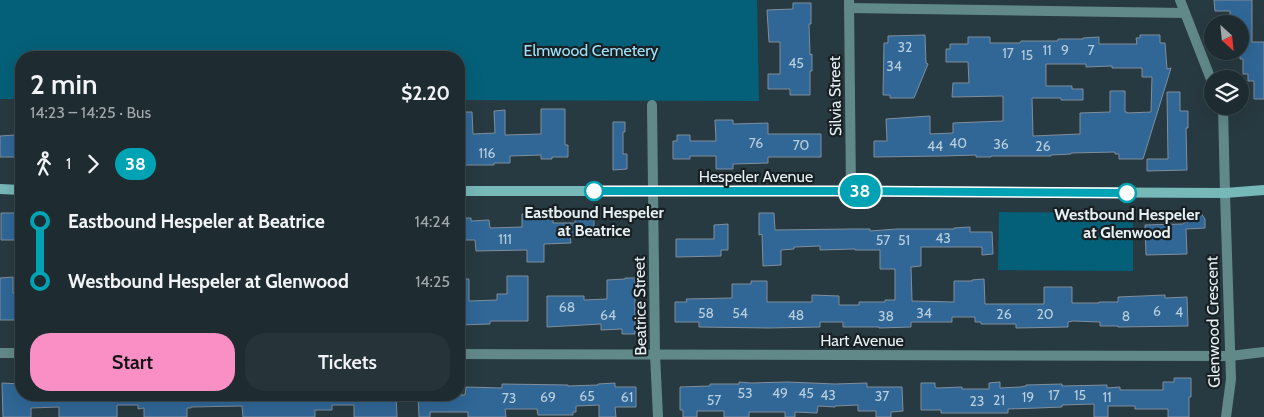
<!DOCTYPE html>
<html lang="en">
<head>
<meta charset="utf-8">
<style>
  body { margin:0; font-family:Cabin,sans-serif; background:#263439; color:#f1f3f6; height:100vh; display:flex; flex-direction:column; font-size:19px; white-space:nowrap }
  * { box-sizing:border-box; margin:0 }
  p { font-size:16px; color:#a1a7ab }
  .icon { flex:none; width:28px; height:28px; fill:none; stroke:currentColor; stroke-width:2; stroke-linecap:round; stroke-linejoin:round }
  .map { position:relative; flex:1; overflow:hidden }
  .side { position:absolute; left:15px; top:51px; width:450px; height:350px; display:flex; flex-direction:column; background:#1e2c31; border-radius:20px; box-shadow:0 5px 20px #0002,0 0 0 1px #3c484d }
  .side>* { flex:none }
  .badge { padding:0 10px; border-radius:16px; font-size:18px; line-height:32px }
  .needle { width:32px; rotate:153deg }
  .fabs { position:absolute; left:1204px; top:15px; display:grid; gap:10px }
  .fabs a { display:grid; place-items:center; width:45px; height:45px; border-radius:50%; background:#1e2c31; box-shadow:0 5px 20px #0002,0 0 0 1px #3c484d; font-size:25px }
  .map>.badge { position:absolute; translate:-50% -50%; box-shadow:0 0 0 2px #fff }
  .legs { display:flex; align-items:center; gap:8px; height:55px; padding:0 15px; font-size:16px }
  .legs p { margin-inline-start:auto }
  .overview { display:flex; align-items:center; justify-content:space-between; height:85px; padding:0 15px }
  h1 { font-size:28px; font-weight:600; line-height:38px }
  .cta { display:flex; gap:10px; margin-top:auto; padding:10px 15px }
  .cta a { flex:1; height:58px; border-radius:20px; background:#fa8fc6; color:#111; font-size:20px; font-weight:600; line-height:58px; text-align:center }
  .cta a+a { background:#263439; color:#f1f3f6 }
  ul { padding:0 15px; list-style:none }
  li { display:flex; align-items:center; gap:18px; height:60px; font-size:19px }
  li i { display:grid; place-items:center; width:8px; height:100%; margin:0 6px; background:currentColor }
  li i::after { content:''; width:12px; height:12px; margin:-6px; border:4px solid; border-radius:50%; background:#1e2c31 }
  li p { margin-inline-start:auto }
  li:first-child i { background:linear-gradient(#0000 50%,currentColor 0) }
  li:last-child i { background:linear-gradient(currentColor 50%,#0000 0) }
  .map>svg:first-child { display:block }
  .green { fill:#046078 }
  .building { fill:#306797; stroke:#808e9c; fill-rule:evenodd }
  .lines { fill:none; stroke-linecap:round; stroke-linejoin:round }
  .minor { stroke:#62898a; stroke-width:10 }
  .secondary { stroke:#77b8b9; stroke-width:10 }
  .line-1-casing { stroke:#fff; stroke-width:11 }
  .line-1 { stroke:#00a3b4; stroke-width:8 }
  .stop-1-dot { fill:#fff; stroke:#00a3b4; stroke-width:2.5 }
  .labels { text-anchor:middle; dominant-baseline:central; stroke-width:4.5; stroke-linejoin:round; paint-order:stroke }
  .number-label { font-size:14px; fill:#b8cedd }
  .park-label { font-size:16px; fill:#9fe3fb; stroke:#182023 }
  .street-label { font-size:16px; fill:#e5f0f4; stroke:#182023 }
  .stop-label { font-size:16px; font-weight:bold; fill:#e5f0f4; stroke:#182023 }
</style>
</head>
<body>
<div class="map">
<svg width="1264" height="417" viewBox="0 0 1264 417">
  <rect width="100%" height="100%" fill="#283a41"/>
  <g class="green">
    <path d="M0,0H757L759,101L459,100V58H21V99H0Z"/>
    <path d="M999,212L1133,213V271L998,270Z"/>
  </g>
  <g class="building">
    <path d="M1214,0H1252V42H1264V99H1254V81H1248V74H1243V59H1240V24H1230V11H1215Z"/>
    <path d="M793,3H811V24H809L810,55L812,54V71H810V95H790V89H768V74H780V42H769L767,10L793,9Z"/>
    <path d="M925,35L926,63L928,64L914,98H890V95H883L884,43H888V36Z"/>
    <path d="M1140,35H1160V43H1165L1167,69L1171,68L1143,159H1119V154H1115V152L1071,153V154L1051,155V156H991V157H976V155L943,156L874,157V141H887L886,119L930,116V134L953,133V123L1003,121V96L952,97L953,83H969L968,62H946V49H950V44H968V37H990V43H1020L1021,41H1058V39H1083V38L1099,37V44H1137L1136,38H1140ZM1046,64H1086V67L1112,66V68H1142V77H1152L1151,112L1127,113V112H1125V91H1110V112L1080,113V134L1033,136L1032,98H1061V100H1083V89H1072V86H1046Z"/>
    <path d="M1167,92H1180V111H1188V128H1186L1187,170L1147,171V159H1168Z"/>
    <path d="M541,109H565V145H568V157H552V159H541V155L510,156V163H494V165H459V112H472L473,134L495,133L494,111L505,110V135L541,134Z"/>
    <path d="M715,120H733V124L768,123V134H821V157H768V163L733,164V169H716V156H690V159H673V141H677V135H690V141H716Z"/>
    <path d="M613,122H625V132H623V154H627V169L613,170Z"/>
    <path d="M15,135V140L21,139V157H0V136Z"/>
    <path d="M575,212H594V236H570L571,243L544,244V262H527V250L476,251L475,240H459V218H471V221L489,220L490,228L522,227V214H534V217L553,216V223H575Z"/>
    <path d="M1200,212L1205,219V228L1186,229L1187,254L1146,255L1145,225L1183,224Z"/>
    <path d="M1,213H21V237L16,238V240H1Z"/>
    <path d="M759,213H774L775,230L851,229H870V231L897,229H954V228L970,227V232H992L993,254L982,255V247H921V266L911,267L912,301L954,302V281H972V280L984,279L985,304H1044V287H1072V303H1099V302H1118V297L1165,295V298L1187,297L1188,326L1118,327V326H1100V322L1073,321L1068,322V327L1016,328V324H981V322H975V317H952V322H911V327L879,328V327H843V322H820V327L769,328L699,327V322H675V302H687L686,299L732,298V284H751V281H767V302H812V295L839,296V305H859V302H885V300H895V269H880V250H855V249L820,250V246L794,247V249L781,250V265L763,266L762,234L759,235Z"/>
    <path d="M728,224V250H721V256L676,257V239H714V225Z"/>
    <path d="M507,276H528V321H490V324L459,325V279H469V301L497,300V294H507Z"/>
    <path d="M13,277V293H15V320H0V278Z"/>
    <path d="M625,278H635V334H622V329L601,330V324L547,327V296H584V300L607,299V280L625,279Z"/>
    <path d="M1174,378H1191V397H1189V417H1168V409H1135V406H1108V417H1094V404L1062,405V407L1038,408L1008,409V413H941V410H921V383H935V387L937,388L962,387V389H989V383L1000,382V388L1020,387L1026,386V385L1062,384V386L1107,385V388L1120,387V390H1163V382H1174Z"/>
    <path d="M739,382L751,383L787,382L835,384L867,383V387H902L903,411L891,412V417H876V411H858V405L835,406V407L818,406L817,413L795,412V417H785V412H749V417H724V411H697V417H683V410H680V387L710,386V384H739Z"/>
    <path d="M2,383L21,384V395H396L397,417H354V405H332V410H315V417H243L242,406L191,407V408H187V417H144V408L138,409V405H117V417H59V407L31,408V417H3Z"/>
    <path d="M615,383V387H636V407H615L616,417H599V405L576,406V412H573V415H538L537,409H505L506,417H468V412H430V417H419L418,395H465L466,387L502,388V384L568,385V386L598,385V384Z"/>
  </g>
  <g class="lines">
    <g class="minor">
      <path d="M849,0L851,191"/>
      <path d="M1180,0L1212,82"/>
      <path d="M849,8L1185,13"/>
      <path d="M652,105L655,354L658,417"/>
      <path d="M1223,106L1225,193L1231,379L1226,417"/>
      <path d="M0,353H21"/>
      <path d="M459,354L1230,356L1264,352"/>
    </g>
    <g class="secondary">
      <path d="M0,189L21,190"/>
      <path d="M459,191H851L1225,193L1264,190"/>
    </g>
  </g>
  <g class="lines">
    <defs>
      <path id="line-1" d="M594,191H851L1127,193"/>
    </defs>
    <use href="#line-1" class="line-1-casing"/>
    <use href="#line-1" class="line-1"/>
  </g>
  <g class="stop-1-dot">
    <circle cx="594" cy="191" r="9"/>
    <circle cx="1127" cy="193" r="9"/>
  </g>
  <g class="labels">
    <g class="number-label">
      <text x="905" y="47">32</text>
      <text x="1047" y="50">11</text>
      <text x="1065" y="50">9</text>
      <text x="1091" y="50">7</text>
      <text x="1008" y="53">17</text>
      <text x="1027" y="55">15</text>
      <text x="796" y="63">45</text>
      <text x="894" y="66">34</text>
      <text x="756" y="143">76</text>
      <text x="958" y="143">40</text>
      <text x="1001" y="144">36</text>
      <text x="801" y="145">70</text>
      <text x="935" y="146">44</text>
      <text x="1043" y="146">26</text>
      <text x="487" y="153">116</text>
      <text x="943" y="238">43</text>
      <text x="505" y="239">111</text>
      <text x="883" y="240">57</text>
      <text x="904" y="240">51</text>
      <text x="567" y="307">68</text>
      <text x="1157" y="311">6</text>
      <text x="1179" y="312">4</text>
      <text x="706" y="313">58</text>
      <text x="740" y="313">54</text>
      <text x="924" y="313">34</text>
      <text x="1004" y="314">26</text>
      <text x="1045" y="314">20</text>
      <text x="608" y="315">64</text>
      <text x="796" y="315">48</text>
      <text x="886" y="316">38</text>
      <text x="1126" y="316">8</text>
      <text x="745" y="393">53</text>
      <text x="780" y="393">49</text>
      <text x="806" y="393">45</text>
      <text x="828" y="395">43</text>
      <text x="1054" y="395">17</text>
      <text x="1080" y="395">15</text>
      <text x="587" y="396">65</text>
      <text x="882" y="396">37</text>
      <text x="548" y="397">69</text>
      <text x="627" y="397">61</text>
      <text x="1028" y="397">19</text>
      <text x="1107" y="397">11</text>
      <text x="509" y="398">73</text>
      <text x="714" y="400">57</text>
      <text x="999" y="400">21</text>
      <text x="977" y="401">23</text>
    </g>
    <g class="park-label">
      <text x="591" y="50">Elmwood Cemetery</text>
    </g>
    <g class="street-label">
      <text transform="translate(835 96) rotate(-91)">Silvia Street</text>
      <text x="756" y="176">Hespeler Avenue</text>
      <text transform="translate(640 306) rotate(-91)">Beatrice Street</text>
      <text transform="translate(1213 322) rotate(-91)">Glenwood Crescent</text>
      <text x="862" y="340">Hart Avenue</text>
    </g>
    <g class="stop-label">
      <text x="594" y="212">Eastbound Hespeler<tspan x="594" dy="18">at Beatrice</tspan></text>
      <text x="1127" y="214">Westbound Hespeler<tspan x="1127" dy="18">at Glenwood</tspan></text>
    </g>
  </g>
</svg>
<div class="fabs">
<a><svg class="needle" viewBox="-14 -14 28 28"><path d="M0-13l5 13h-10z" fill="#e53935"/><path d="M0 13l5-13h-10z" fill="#a1a7ab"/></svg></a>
<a><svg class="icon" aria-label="layers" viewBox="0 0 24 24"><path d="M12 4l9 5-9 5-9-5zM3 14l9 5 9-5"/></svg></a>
</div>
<b class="badge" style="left:860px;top:191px;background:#00a3b4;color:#fff">38</b>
<section class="side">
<div class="overview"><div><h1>2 min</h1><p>14:23 – 14:25 · Bus</p></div><b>$2.20</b></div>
<div class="legs"><svg class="icon" aria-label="walk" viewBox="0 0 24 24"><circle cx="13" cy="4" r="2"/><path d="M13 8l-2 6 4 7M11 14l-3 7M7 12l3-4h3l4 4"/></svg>1<svg class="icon" aria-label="forward" viewBox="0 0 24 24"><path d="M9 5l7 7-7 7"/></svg><b class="badge" style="background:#00a3b4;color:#fff">38</b></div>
<ul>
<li><i style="color:#00a3b4"></i><b>Eastbound Hespeler at Beatrice</b><p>14:24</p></li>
<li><i style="color:#00a3b4"></i><b>Westbound Hespeler at Glenwood</b><p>14:25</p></li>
</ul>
<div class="cta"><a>Start</a><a>Tickets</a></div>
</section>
</div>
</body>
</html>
